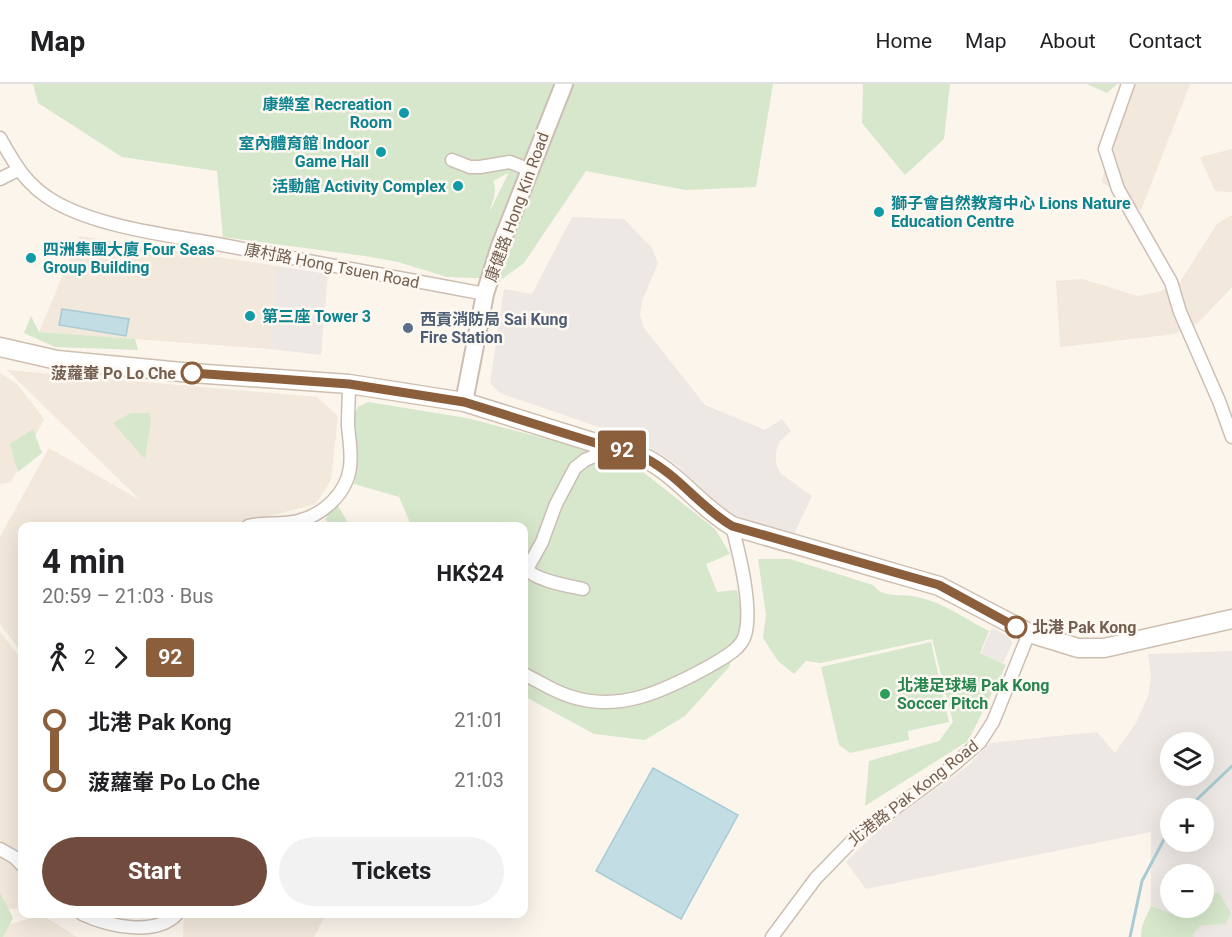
<!DOCTYPE html>
<html lang="en">
<head>
<meta charset="utf-8">
<style>
  body { margin:0; font-family:Roboto,"Noto Sans TC",sans-serif; background:#f2f2f2; color:#202124; height:100vh; display:flex; flex-direction:column; font-size:22px; white-space:nowrap }
  * { box-sizing:border-box; margin:0 }
  p { font-size:20px; color:#757577 }
  .icon { flex:none; width:33px; height:33px; fill:none; stroke:currentColor; stroke-width:2; stroke-linecap:round; stroke-linejoin:round }
  .map { position:relative; flex:1; overflow:hidden }
  .sheet { position:absolute; left:18px; top:438px; width:510px; height:396px; display:flex; flex-direction:column; background:#fff; border-radius:12px; box-shadow:0 6px 24px #0002 }
  .sheet>* { flex:none }
  .badge { padding:0 12px; border-radius:4px; font-size:21px; line-height:39px }
  .buttons { position:absolute; left:1160px; top:648px; display:grid; gap:12px }
  .buttons a { display:grid; place-items:center; width:54px; height:54px; border-radius:50%; background:#fff; box-shadow:0 6px 24px #0002; font-size:30px }
  .map>.badge { position:absolute; translate:-50% -50%; box-shadow:0 0 0 3px #fff }
  .legs { display:flex; align-items:center; gap:9px; height:66px; padding:0 24px; font-size:20px }
  .legs p { margin-inline-start:auto }
  .summary { display:flex; align-items:center; justify-content:space-between; height:102px; padding:0 24px }
  h1 { font-size:33px; font-weight:700; line-height:45px }
  .action { display:flex; gap:12px; margin-top:auto; padding:12px 24px }
  .action a { flex:1; height:69px; border-radius:36px; background:#724b3f; color:#fff; font-size:24px; font-weight:700; line-height:69px; text-align:center }
  .action a+a { background:#f2f2f2; color:#202124 }
  ul { padding:0 24px; list-style:none }
  li { display:flex; align-items:center; gap:21px; height:60px; font-size:22px }
  li i { display:grid; place-items:center; width:9px; height:100%; margin:0 8px; background:currentColor }
  li i::after { content:''; width:15px; height:15px; margin:-8px; border:4px solid; border-radius:50%; background:#fff }
  li p { margin-inline-start:auto }
  li:first-child i { background:linear-gradient(#0000 50%,currentColor 0) }
  li:last-child i { background:linear-gradient(currentColor 50%,#0000 0) }
  header { display:flex; align-items:center; gap:36px; box-sizing:border-box; height:84px; padding:0 30px; background:#fff; border-bottom:2px solid #e0e0e0 }
  header strong { font-size:28px }
  nav { display:flex; gap:33px; margin-inline-start:auto; font-size:21px }
  .map>svg:first-child { display:block }
  .residential { fill:#f2e8db }
  .industrial { fill:#ede8e4; fill-rule:evenodd }
  .green { fill:#d6e7cb; fill-rule:evenodd }
  .water { fill:#c2dde3; stroke:#a9cbd3; stroke-width:1.5 }
  .lines { fill:none; stroke-linecap:round; stroke-linejoin:round }
  .stream { stroke:#a9cbd3; stroke-width:3 }
  .minor-casing { stroke:#ccbeb3; stroke-width:15 }
  .tertiary-casing { stroke:#ccbeb3; stroke-width:20 }
  .secondary-casing { stroke:#cebfb0; stroke-width:21 }
  .minor { stroke:#fff; stroke-width:12 }
  .tertiary { stroke:#fff; stroke-width:16 }
  .secondary { stroke:#fff; stroke-width:18 }
  .line-1-casing { stroke:#fff; stroke-width:14 }
  .line-1 { stroke:#8b5e3c; stroke-width:9 }
  .culture-dot { fill:#0f9aa8; stroke:#fdf9f2; stroke-width:2 }
  .service-dot { fill:#5c6f8a; stroke:#fdf9f2; stroke-width:2 }
  .stop-1-dot { fill:#fff; stroke:#8b5e3c; stroke-width:3 }
  .leisure-dot { fill:#2e9e5b; stroke:#fdf9f2; stroke-width:2 }
  .labels { text-anchor:middle; dominant-baseline:central; stroke-width:5; stroke-linejoin:round; paint-order:stroke }
  .culture-label { font-size:16px; font-weight:bold; fill:#0d838f; stroke:#fdf9f2; text-anchor:end }
  .street-label { font-size:16px; fill:#745f51; stroke:#fdf9f2 }
  .service-label { font-size:16px; font-weight:bold; fill:#4e5e75; stroke:#fdf9f2; text-anchor:start }
  .stop-label { font-size:16px; font-weight:bold; fill:#745f51; stroke:#fdf9f2; text-anchor:end }
  .leisure-label { font-size:16px; font-weight:bold; fill:#27864d; stroke:#fdf9f2; text-anchor:start }
</style>
</head>
<body>
<header>
<strong>Map</strong>
<nav><a>Home</a><a>Map</a><a>About</a><a>Contact</a></nav>
</header>
<div class="map">
<svg width="1232" height="853" viewBox="0 0 1232 853">
  <rect width="100%" height="100%" fill="#fbf5ec"/>
  <g class="residential">
    <path d="M1123,0H1190L1141,126L1102,98Z"/>
    <path d="M1232,65V108L1215,107L1200,73Z"/>
    <path d="M1232,131V203L1198,239L1175,250L1060,263L1056,197L1083,195L1137,212L1158,208L1180,198L1217,140Z"/>
    <path d="M79,152L277,182L270,265L39,248Z"/>
    <path d="M7,286L317,313L338,332L331,396L316,420L229,442H22V569L0,540V453L49,364L140,416Z"/>
    <path d="M0,289L17,300L44,335L11,398L0,400Z"/>
    <path d="M0,548L22,576V825H0Z"/>
    <path d="M184,830H326L314,853H183Z"/>
    <path d="M42,831L77,853H0V843Z"/>
  </g>
  <g class="industrial">
    <path d="M572,133L624,135L652,164L658,179L642,217L640,231L644,244L705,321L765,346L782,335L791,347L780,357L776,368V379L780,389L812,412L792,454L750,440L736,433L712,415L677,381L651,364L610,347L500,309L490,299L504,205L532,210Z"/>
    <path d="M277,182L328,190L321,271L270,265Z"/>
    <path d="M992,544L1008,552L1012,559L1003,579L981,569Z"/>
    <path d="M1232,567V853H1194L1193,851L1200,842L1225,840L1219,808L1203,814V790H1170V824H1185L1173,830L1151,822V748L866,805L846,778L877,747L968,682L990,659L1097,648L1115,669L1136,639L1148,612L1151,593L1148,570ZM1170,658H1203V692H1170ZM1170,724H1203V758H1170Z"/>
  </g>
  <g class="green">
    <path d="M33,0H773L756,103L685,106L586,87L524,179L502,195L447,193L398,178L365,172L223,153L217,87L122,73L38,19ZM508,89V90L490,127C492,117 498,107 493,97Z"/>
    <path d="M863,0H950L944,55L905,91L862,39Z"/>
    <path d="M1087,0H1117L1107,9Z"/>
    <path d="M31,232L39,248L135,255L138,266L55,263L24,249Z"/>
    <path d="M368,318L467,334L628,376L715,445L730,470L706,480L717,508L737,506L743,538L729,583L685,632L645,656L594,650L524,612V442H386L411,441L399,413L354,400L358,373L354,331L358,323Z"/>
    <path d="M131,329H149L151,336L145,375L113,339Z"/>
    <path d="M33,345L42,369L18,388L10,360Z"/>
    <path d="M337,420L350,442H331L325,435Z"/>
    <path d="M758,475H790L873,501C883,514 899,510 912,512C940,516 965,535 989,547L980,569L1006,581L968,657L865,722L869,677L939,657L953,638L932,555L821,579L806,577L794,590L778,577L763,554L766,531Z"/>
    <path d="M931,558L949,638L908,647L909,656L850,669L839,661L821,583Z"/>
    <path d="M1219,808L1231,830L1225,840L1200,842L1193,851L1194,853H1141L1142,842L1151,822L1173,830L1185,824H1203V814Z"/>
    <path d="M0,809L13,834L3,853H0Z"/>
  </g>
  <g class="water">
    <path d="M62,225L129,235L126,252L59,241Z"/>
    <path d="M653,684L738,731L681,835L596,787Z"/>
  </g>
  <g class="lines">
    <g class="stream">
      <path d="M1188,724L1232,682"/>
      <path d="M1130,853L1142,797L1170,744"/>
    </g>
    <defs>
      <g id="minor">
        <path d="M1128,0L1105,65L1118,105L1171,198L1180,228L1219,317L1232,353"/>
        <path d="M0,54C15,81 27,102 55,118C99,143 167,151 217,160C307,177 396,193 485,210"/>
        <path d="M452,76L470,83H480L510,78L530,86"/>
        <path d="M0,95L18,86"/>
        <path d="M248,442C264,438 282,441 298,437C323,431 347,409 350,383C352,369 349,355 348,341C348,327 349,313 349,300"/>
        <path d="M583,505C569,502 534,496 527,485L542,458L556,420L575,384L585,376L613,364"/>
        <path d="M524,590C538,597 553,607 569,612C619,629 664,607 708,583C721,575 741,566 745,551C753,523 739,469 732,442"/>
        <path d="M0,765L14,773L22,781"/>
        <path d="M82,830C108,842 155,853 177,830"/>
        <path d="M772,853L816,794L856,753L950,684L980,658L993,638L1029,549"/>
      </g>
      <path id="tertiary" d="M464,318L485,210L500,162L564,0"/>
      <path id="secondary" d="M0,263L57,276L192,289L349,300L464,318L647,375C680,393 700,423 732,442L939,502L1029,549L1078,564H1104L1232,535"/>
    </defs>
    <use href="#minor" class="minor-casing"/>
    <use href="#tertiary" class="tertiary-casing"/>
    <use href="#secondary" class="secondary-casing"/>
    <use href="#minor" class="minor"/>
    <use href="#tertiary" class="tertiary"/>
    <use href="#secondary" class="secondary"/>
  </g>
  <g class="lines">
    <defs>
      <path id="line-1" d="M192,289L349,300L464,318L647,375C680,393 700,423 732,442L939,501L1016,543"/>
    </defs>
    <use href="#line-1" class="line-1-casing"/>
    <use href="#line-1" class="line-1"/>
  </g>
  <g class="culture-dot">
    <circle cx="404" cy="29" r="6"/>
    <circle cx="381" cy="68" r="6"/>
    <circle cx="458" cy="102" r="6"/>
    <circle cx="879" cy="128" r="6"/>
    <circle cx="31" cy="174" r="6"/>
    <circle cx="250" cy="232" r="6"/>
  </g>
  <circle class="service-dot" cx="408" cy="244" r="6"/>
  <g class="stop-1-dot">
    <circle cx="192" cy="289" r="10"/>
    <circle cx="1016" cy="543" r="10"/>
  </g>
  <circle class="leisure-dot" cx="885" cy="610" r="6"/>
  <g class="labels">
    <g class="culture-label">
      <text x="392" y="20">康樂室 Recreation<tspan x="392" dy="18">Room</tspan></text>
      <text x="369" y="59">室內體育館 Indoor<tspan x="369" dy="18">Game Hall</tspan></text>
      <text x="446" y="102">活動館 Activity Complex</text>
      <text x="891" y="119" text-anchor="start">獅子會自然教育中心 Lions Nature<tspan x="891" dy="18">Education Centre</tspan></text>
      <text x="43" y="165" text-anchor="start">四洲集團大廈 Four Seas<tspan x="43" dy="18">Group Building</tspan></text>
      <text x="262" y="232" text-anchor="start">第三座 Tower 3</text>
    </g>
    <g class="street-label">
      <text transform="translate(517 123) rotate(-70)">康健路 Hong Kin Road</text>
      <text transform="translate(332 182) rotate(11)">康村路 Hong Tsuen Road</text>
      <text transform="translate(913 709) rotate(-38)">北港路 Pak Kong Road</text>
    </g>
    <g class="service-label">
      <text x="420" y="235">西貢消防局 Sai Kung<tspan x="420" dy="18">Fire Station</tspan></text>
    </g>
    <g class="stop-label">
      <text x="176" y="289">菠蘿輋 Po Lo Che</text>
      <text x="1032" y="543" text-anchor="start">北港 Pak Kong</text>
    </g>
    <g class="leisure-label">
      <text x="897" y="601">北港足球場 Pak Kong<tspan x="897" dy="18">Soccer Pitch</tspan></text>
    </g>
  </g>
</svg>
<div class="buttons">
<a><svg class="icon" aria-label="layers" viewBox="0 0 24 24"><path d="M12 4l9 5-9 5-9-5zM3 14l9 5 9-5"/></svg></a>
<a>+</a>
<a>−</a>
</div>
<b class="badge" style="left:622px;top:366px;background:#8b5e3c;color:#fff">92</b>
<section class="sheet">
<div class="summary"><div><h1>4 min</h1><p>20:59 – 21:03 · Bus</p></div><b>HK$24</b></div>
<div class="legs"><svg class="icon" aria-label="walk" viewBox="0 0 24 24"><circle cx="13" cy="4" r="2"/><path d="M13 8l-2 6 4 7M11 14l-3 7M7 12l3-4h3l4 4"/></svg>2<svg class="icon" aria-label="forward" viewBox="0 0 24 24"><path d="M9 5l7 7-7 7"/></svg><b class="badge" style="background:#8b5e3c;color:#fff">92</b></div>
<ul>
<li><i style="color:#8b5e3c"></i><b>北港 Pak Kong</b><p>21:01</p></li>
<li><i style="color:#8b5e3c"></i><b>菠蘿輋 Po Lo Che</b><p>21:03</p></li>
</ul>
<div class="action"><a>Start</a><a>Tickets</a></div>
</section>
</div>
</body>
</html>
